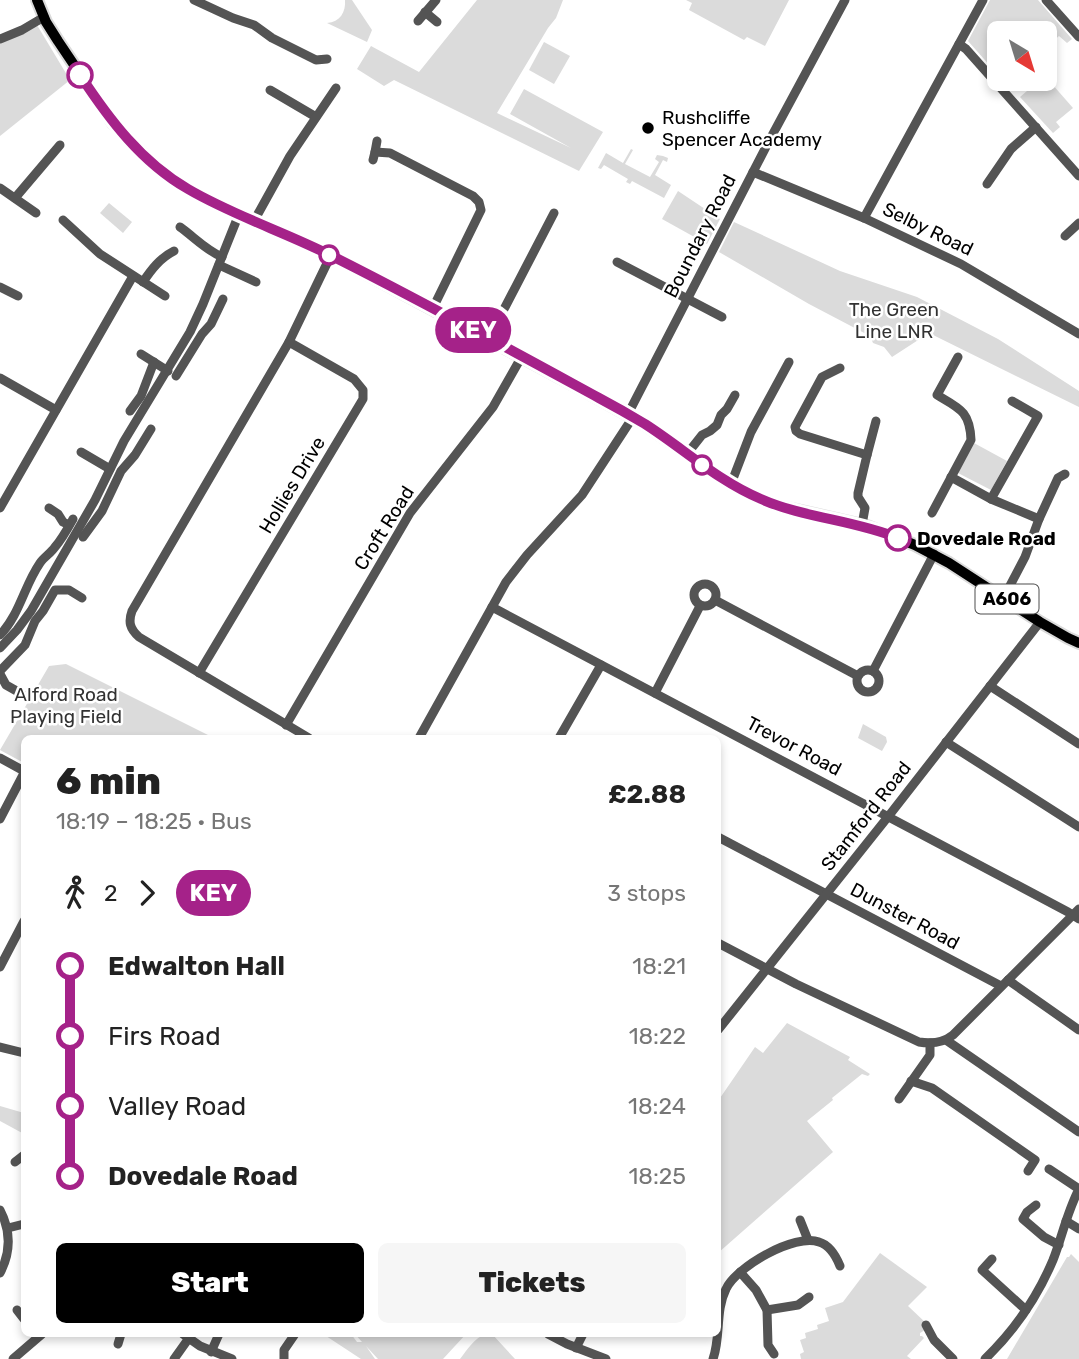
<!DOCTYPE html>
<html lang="en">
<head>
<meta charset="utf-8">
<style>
  body { margin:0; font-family:Rubik,sans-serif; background:#f6f6f6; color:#222; height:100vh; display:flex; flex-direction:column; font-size:26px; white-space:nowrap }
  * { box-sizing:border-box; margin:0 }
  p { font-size:23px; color:#767676 }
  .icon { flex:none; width:38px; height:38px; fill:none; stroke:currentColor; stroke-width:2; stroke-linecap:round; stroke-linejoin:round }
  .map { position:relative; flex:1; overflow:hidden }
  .sheet { position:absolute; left:21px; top:735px; width:700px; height:602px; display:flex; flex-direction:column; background:#fff; border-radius:10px; box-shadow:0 4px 10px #0003 }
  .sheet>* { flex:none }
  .badge { padding:0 14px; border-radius:23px; font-size:24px; line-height:46px }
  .needle { width:46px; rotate:142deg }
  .fabs { position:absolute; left:987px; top:21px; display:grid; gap:14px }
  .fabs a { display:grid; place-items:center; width:70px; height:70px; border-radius:10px; background:#fff; box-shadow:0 4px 10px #0003; font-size:35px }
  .map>.badge { position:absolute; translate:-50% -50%; box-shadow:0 0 0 4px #fff }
  .legs { display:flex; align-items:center; gap:10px; height:77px; padding:0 35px; font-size:23px }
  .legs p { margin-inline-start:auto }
  .headline { display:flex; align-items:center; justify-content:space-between; height:119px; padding:0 35px }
  h1 { font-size:38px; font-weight:800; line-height:52px }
  .action { display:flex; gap:14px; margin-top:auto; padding:14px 35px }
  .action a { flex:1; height:80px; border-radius:10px; background:#000; color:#fff; font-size:28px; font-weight:800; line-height:80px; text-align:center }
  .action a+a { background:#f6f6f6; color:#222 }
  ul { padding:0 35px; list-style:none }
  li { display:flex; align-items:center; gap:24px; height:70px; font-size:26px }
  li i { display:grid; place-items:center; width:10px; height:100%; margin:0 9px; background:currentColor }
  li i::after { content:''; width:18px; height:18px; margin:-9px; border:5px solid; border-radius:50%; background:#fff }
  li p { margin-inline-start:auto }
  li:first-child i { background:linear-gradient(#0000 50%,currentColor 0) }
  li:last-child i { background:linear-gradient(currentColor 50%,#0000 0) }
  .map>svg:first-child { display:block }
  .green { fill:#dbdbdb }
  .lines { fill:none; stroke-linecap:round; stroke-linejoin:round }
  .major-casing { stroke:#dbdbdb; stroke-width:14 }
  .minor { stroke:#545454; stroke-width:9 }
  .major { stroke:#000; stroke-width:10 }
  .line-1-casing { stroke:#fff; stroke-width:16 }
  .line-1 { stroke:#a52289; stroke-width:10 }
  .stop-1-dot { fill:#fff; stroke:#a52289; stroke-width:3.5 }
  .poi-dot { fill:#000; stroke:#fff; stroke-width:2.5 }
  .labels { text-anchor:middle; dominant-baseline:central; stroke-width:5; stroke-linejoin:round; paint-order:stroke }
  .shield { fill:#fff; stroke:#4c4c4c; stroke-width:2 }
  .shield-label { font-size:18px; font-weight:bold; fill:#000 }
  .poi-label { font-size:19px; fill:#000; stroke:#fff; text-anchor:start }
  .street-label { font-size:19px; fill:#000; stroke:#fff }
  .park-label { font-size:19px; fill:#323232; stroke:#fff }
  .stop-label { font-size:19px; font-weight:bold; fill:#000; stroke:#fff; text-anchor:start }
</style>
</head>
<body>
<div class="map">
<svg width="1079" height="1359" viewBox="0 0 1079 1359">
  <rect width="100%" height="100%" fill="#fff"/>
  <g class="green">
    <path d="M345,0H352L372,30L367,42L327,23C340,22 346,12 345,0Z"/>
    <path d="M477,0H563L556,18L548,28L497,113L571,148L510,114L524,89L603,132L579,171L394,80L384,86L357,69L371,46L419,72Z"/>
    <path d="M686,0H789L765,46L747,37L744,40L689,10L692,3Z"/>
    <path d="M990,0H1038L1072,39L1067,43L1059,36L1045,48V33H999V76L968,41Z"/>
    <path d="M37,25L70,80L0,136V41Z"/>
    <path d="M544,42L570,56L554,84L529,70Z"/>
    <path d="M1045,76L1073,108L1056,122L1060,127L1053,133L1020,97L1041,79H1045Z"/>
    <path d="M631,149L633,150L625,164L650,177L659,162L655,159L657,155L663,156L668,158L667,162L663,160L655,175L671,185L664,198L632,181L630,184L626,182L628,179L604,165L601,169L598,168L606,153L623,163Z"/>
    <path d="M678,191L720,219L707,244L662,219Z"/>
    <path d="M109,203L132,222L123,233L100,213Z"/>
    <path d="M734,222L840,271L917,297L998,339L1079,391V407L929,333L892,357L884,347L873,343L870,336L809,304L719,252Z"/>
    <path d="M974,443L1007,461L991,490L958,473Z"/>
    <path d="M66,664L214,738H24V763L0,750L49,666Z"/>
    <path d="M863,724L886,737L887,742L882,751L858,738Z"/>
    <path d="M787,1023L850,1057L848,1060L870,1074L868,1076L862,1074L832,1098L833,1100L807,1121L833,1152L718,1253V1101L755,1047L763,1053Z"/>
    <path d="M0,1106L24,1113V1134L0,1121Z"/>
    <path d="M880,1253L927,1287L908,1306L927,1324L925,1330L920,1333V1336H922L924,1338L907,1356L911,1359H801L800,1354L804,1352L800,1340L806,1338L805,1333L818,1329L817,1325L829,1321L825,1308L843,1302Z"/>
    <path d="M1071,1254L1079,1262V1359H1007L1067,1257H1069Z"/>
    <path d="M323,1334H351L357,1342H362L355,1334H466L443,1359H378L366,1346L375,1359H361Z"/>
    <path d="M486,1334H492L515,1359H460C468,1349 473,1339 486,1334Z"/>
  </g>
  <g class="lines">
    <defs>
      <path id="major" d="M37,0L46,22L58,41L113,123L146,157L166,175L187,189L222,207L331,255L583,390L644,424L731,484L760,499L779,506L867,526L915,545L949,563L1040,622L1068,638L1079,643"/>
    </defs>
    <use href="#major" class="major-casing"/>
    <g class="minor">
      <path d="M194,0L233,18L254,25L272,38L316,60L327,59"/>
      <path d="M1046,0L1079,37"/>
      <path d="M425,12L437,22"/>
      <path d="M418,21L436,0"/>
      <path d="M0,39L22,30L44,17"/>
      <path d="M959,44L966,49L1079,176"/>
      <path d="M270,90L316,117"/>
      <path d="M375,152L377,141"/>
      <path d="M373,160L375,152L390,153L473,196L479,202L481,210L433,308"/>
      <path d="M753,172L864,218L961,264L1079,334"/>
      <path d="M987,184L1011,149L1036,127"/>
      <path d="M0,188L36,213"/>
      <path d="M15,198L60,145"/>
      <path d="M864,218L983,0"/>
      <path d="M63,220L100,254L165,296"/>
      <path d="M254,221L290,156L336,88"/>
      <path d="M180,227C194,237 206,250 222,257"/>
      <path d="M1065,236L1079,223"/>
      <path d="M617,262L722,317"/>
      <path d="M219,265L256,282"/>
      <path d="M143,282C151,270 160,258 174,251"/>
      <path d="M0,287L18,296"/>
      <path d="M489,338L554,213"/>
      <path d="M141,354L168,371"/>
      <path d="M840,368L822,377L795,427L796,431L800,434L867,455L858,493V497L865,508L862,525"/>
      <path d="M176,376L202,334L211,324L223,299"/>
      <path d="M0,378L56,410"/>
      <path d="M130,411L141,396L154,362"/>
      <path d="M628,414L768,143L845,0"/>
      <path d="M81,452L110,469"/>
      <path d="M687,454L702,435L710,431L717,425L721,415L727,409L735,395"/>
      <path d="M867,455L876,421"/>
      <path d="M951,477L991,499L1039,519"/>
      <path d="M731,484L751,432L789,362"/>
      <path d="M991,499L1038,416L1012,401"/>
      <path d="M0,508L133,276"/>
      <path d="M49,508L58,514L63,522L69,525"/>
      <path d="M932,513L971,440C970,411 959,408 937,395L958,357"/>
      <path d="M83,537L102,511L121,471L135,455L151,429"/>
      <circle cx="705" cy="595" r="11"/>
      <path d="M1004,597L1025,557L1039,519L1058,478L1065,474"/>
      <path d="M715,600L858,676"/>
      <path d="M492,607L1068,912L1079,919"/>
      <path d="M0,635C20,614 24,586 40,563C44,557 51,553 55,547C62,539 68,528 73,519"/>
      <path d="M0,648L17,630L31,611L95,500L124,441L190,332L203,304L239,214"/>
      <circle cx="868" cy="681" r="11"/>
      <path d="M0,671L25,645L35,621L43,611L55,590H69L82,598"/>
      <path d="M873,671L934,554"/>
      <path d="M199,673L363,399V390L354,379L289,342"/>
      <path d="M0,674L6,685L22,694"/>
      <path d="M990,686L1079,744"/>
      <path d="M655,693L700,606"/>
      <path d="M286,725L410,513L493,407L522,356"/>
      <path d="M309,738L139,637C130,629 128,622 132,611L289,342L331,255"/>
      <path d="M419,738L506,582L527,555L582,495L633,417"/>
      <path d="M559,738L601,665"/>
      <path d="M946,742L1079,827"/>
      <path d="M0,758L24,771"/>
      <path d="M0,819L24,773"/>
      <path d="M718,837L1001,986"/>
      <path d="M718,943L796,984L919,1042C931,1044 943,1043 953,1035L1079,909"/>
      <path d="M0,967L24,921"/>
      <path d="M1008,980L1079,1030"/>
      <path d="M718,1030L891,813L1040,622"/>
      <path d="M946,1040L1079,1132"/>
      <path d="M0,1047L24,1053"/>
      <path d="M911,1081L932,1088L1035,1160L1028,1171"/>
      <path d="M899,1099L930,1055V1043"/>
      <path d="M15,1162L24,1155"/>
      <path d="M1036,1205L1027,1212L1023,1219L1044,1237L1059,1245"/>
      <path d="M0,1210C11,1231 11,1252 0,1273"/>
      <path d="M800,1220L808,1240"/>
      <path d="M1066,1221L1079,1229"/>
      <path d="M8,1228L24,1224"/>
      <path d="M992,1259L982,1270L1026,1310"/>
      <path d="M740,1272L756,1290L767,1310L768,1345L774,1354"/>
      <path d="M17,1310L24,1319"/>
      <path d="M767,1310L798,1305L809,1297"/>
      <path d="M926,1325L934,1340L953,1359"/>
      <path d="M183,1334L200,1346L232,1359"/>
      <path d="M548,1334L567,1344L606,1359"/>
      <path d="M118,1344L121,1334"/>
      <path d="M576,1348L583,1334"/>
      <path d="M211,1352L219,1334"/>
      <path d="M13,1359L42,1334"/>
      <path d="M174,1359L189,1338"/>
      <path d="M284,1359V1350L295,1334"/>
      <path d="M713,1359C721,1337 715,1311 726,1289C736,1267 795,1233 819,1242C829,1245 836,1256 840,1266"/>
      <path d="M985,1359C1014,1331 1037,1298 1053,1260C1062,1237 1067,1212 1079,1189L1049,1169"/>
    </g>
    <use href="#major" class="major"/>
  </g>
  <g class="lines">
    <defs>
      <path id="line-1" d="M80,75C109,119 141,162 188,189C234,216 285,232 332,256C422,301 511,350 599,398C614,406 630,415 645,424C684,449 718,481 761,499C804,518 854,520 898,538"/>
    </defs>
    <use href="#line-1" class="line-1-casing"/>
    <use href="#line-1" class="line-1"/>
  </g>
  <g class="stop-1-dot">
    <circle cx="80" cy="75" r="12"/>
    <circle cx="329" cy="255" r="9"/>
    <circle cx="702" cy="465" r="9"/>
    <circle cx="898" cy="538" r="12"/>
  </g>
  <circle class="poi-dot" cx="648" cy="128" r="7"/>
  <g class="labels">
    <rect class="shield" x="975.5" y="584.5" width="63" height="29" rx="5"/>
    <g class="shield-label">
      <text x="1007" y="599">A606</text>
    </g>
    <g class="poi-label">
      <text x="662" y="117">Rushcliffe<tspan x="662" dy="22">Spencer Academy</tspan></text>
    </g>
    <g class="street-label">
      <text transform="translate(928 229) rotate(26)">Selby Road</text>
      <text transform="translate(700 236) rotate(-63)">Boundary Road</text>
      <text transform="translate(292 485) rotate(-59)">Hollies Drive</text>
      <text transform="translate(384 528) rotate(-58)">Croft Road</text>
      <text transform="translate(794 746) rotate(28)">Trevor Road</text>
      <text transform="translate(866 816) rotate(-52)">Stamford Road</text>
      <text transform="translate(905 916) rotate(28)">Dunster Road</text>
    </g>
    <g class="park-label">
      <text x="894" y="309">The Green<tspan x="894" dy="22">Line LNR</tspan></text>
      <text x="66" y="694">Alford Road<tspan x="66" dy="22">Playing Field</tspan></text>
    </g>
    <g class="stop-label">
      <text x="917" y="538">Dovedale Road</text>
    </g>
  </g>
</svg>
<div class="fabs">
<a><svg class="needle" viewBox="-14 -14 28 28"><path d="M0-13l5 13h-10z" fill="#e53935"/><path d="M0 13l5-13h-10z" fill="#767676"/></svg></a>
</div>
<b class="badge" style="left:473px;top:330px;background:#a52289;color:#fff">KEY</b>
<section class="sheet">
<div class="headline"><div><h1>6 min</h1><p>18:19 – 18:25 · Bus</p></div><b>£2.88</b></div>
<div class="legs"><svg class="icon" aria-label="walk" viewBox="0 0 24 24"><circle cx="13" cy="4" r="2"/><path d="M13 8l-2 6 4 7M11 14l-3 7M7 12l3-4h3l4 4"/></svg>2<svg class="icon" aria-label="forward" viewBox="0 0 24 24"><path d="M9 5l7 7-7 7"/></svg><b class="badge" style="background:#a52289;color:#fff">KEY</b><p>3 stops</p></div>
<ul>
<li><i style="color:#a52289"></i><b>Edwalton Hall</b><p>18:21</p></li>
<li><i style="color:#a52289"></i><span>Firs Road</span><p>18:22</p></li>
<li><i style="color:#a52289"></i><span>Valley Road</span><p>18:24</p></li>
<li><i style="color:#a52289"></i><b>Dovedale Road</b><p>18:25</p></li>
</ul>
<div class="action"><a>Start</a><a>Tickets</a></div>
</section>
</div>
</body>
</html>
